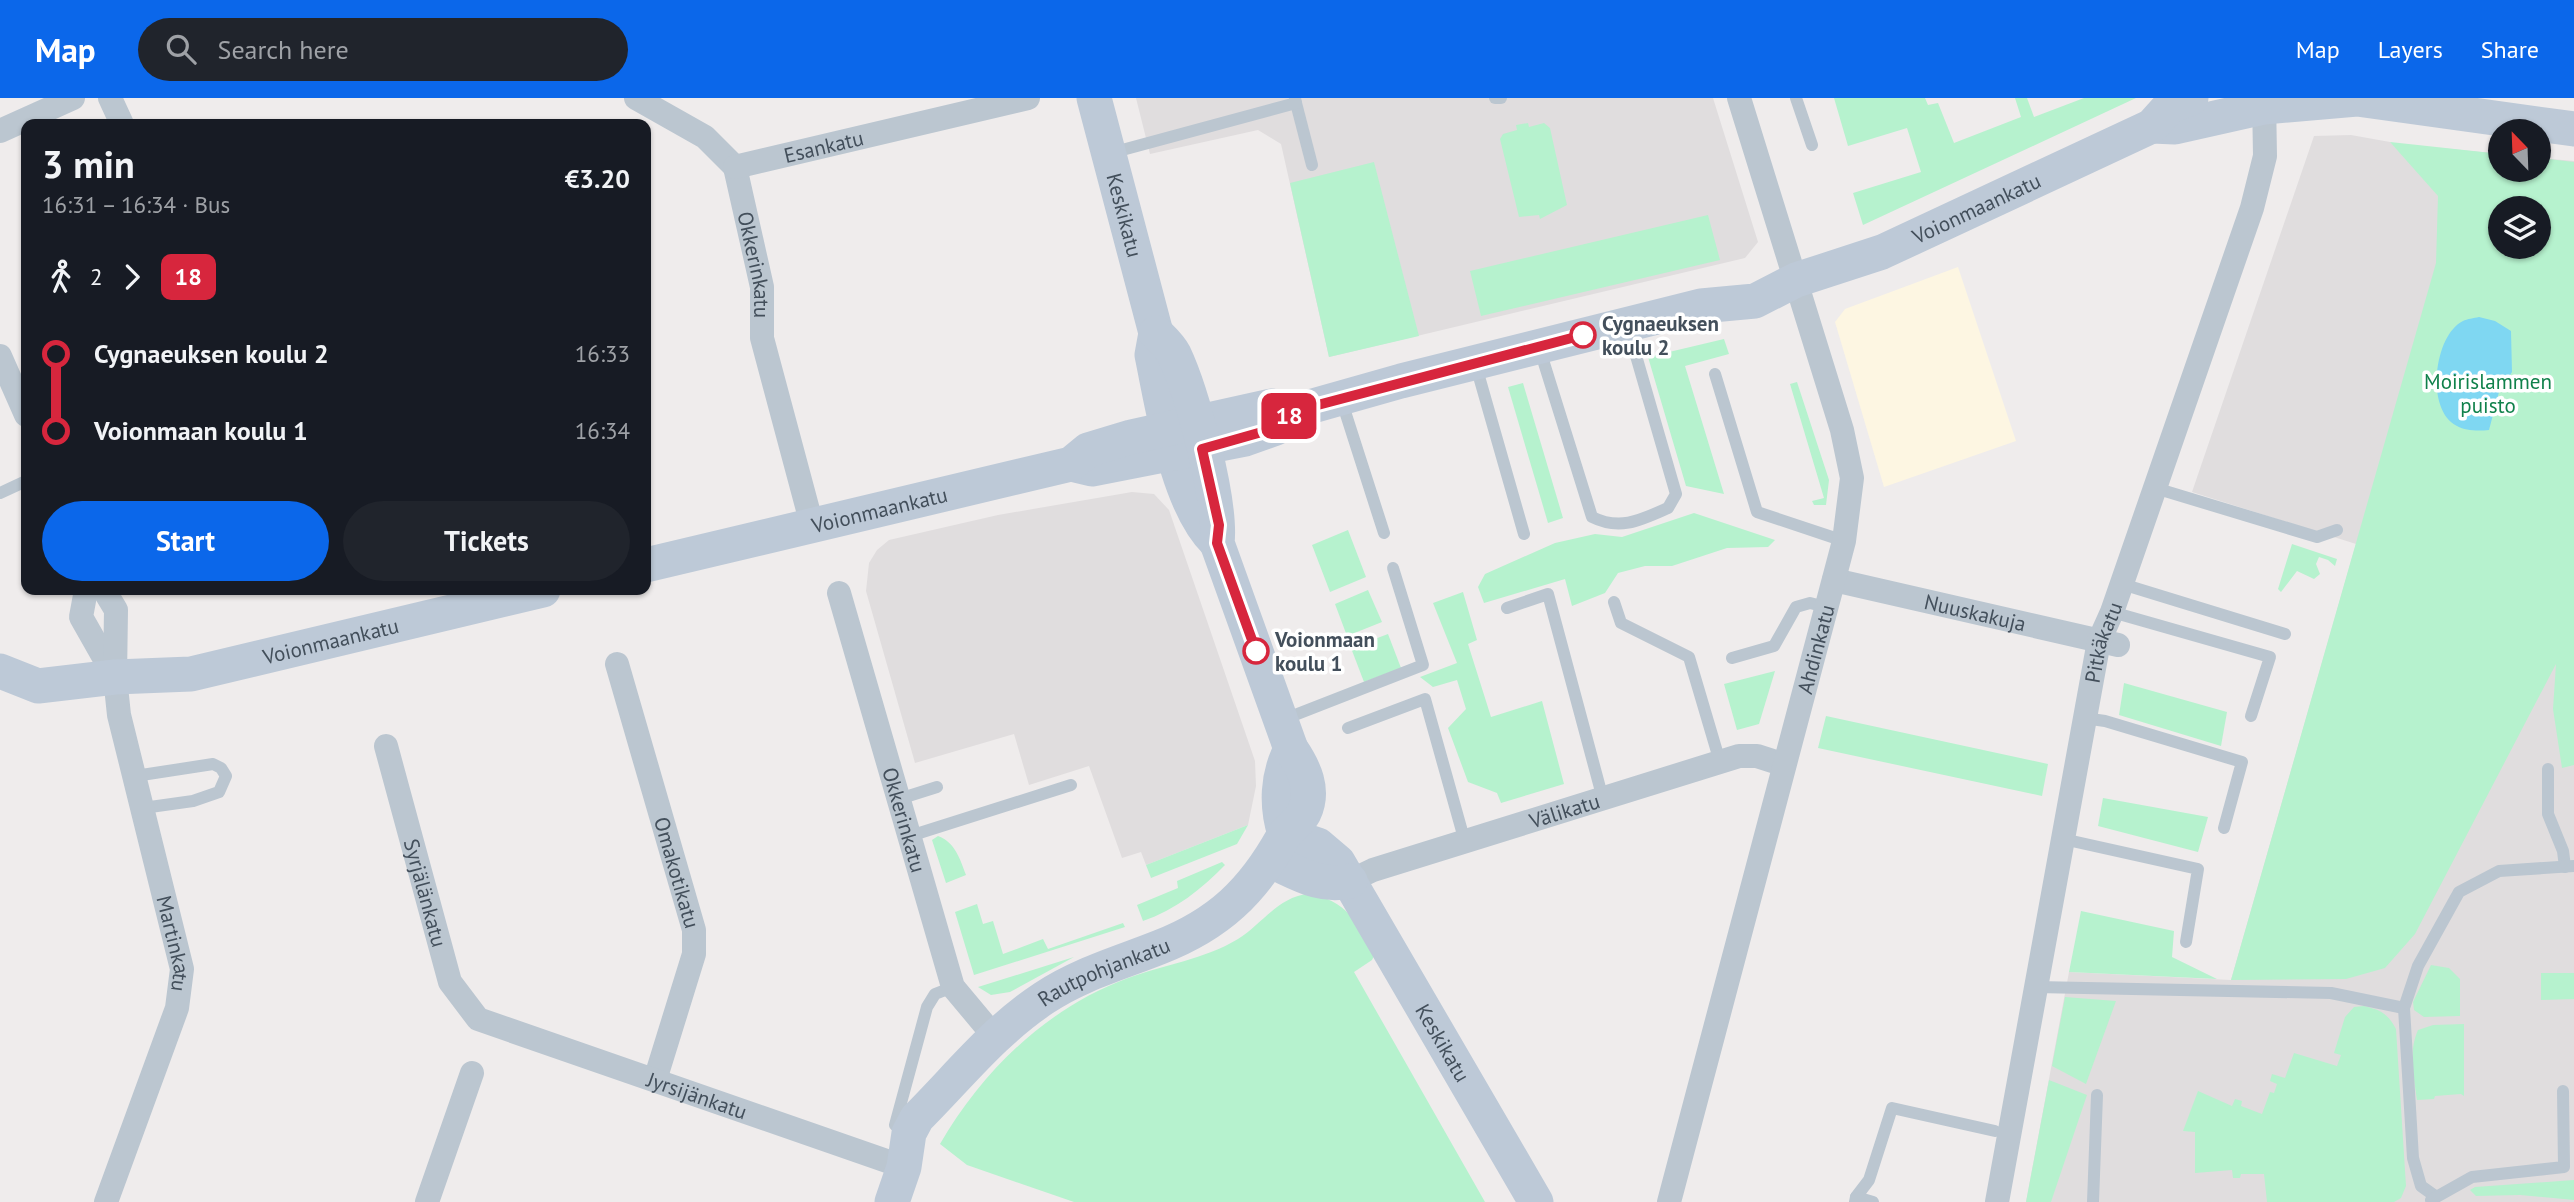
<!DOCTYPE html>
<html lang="en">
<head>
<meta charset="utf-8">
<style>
  body { margin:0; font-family:"PT Sans",sans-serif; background:#20242c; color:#f1f3f6; height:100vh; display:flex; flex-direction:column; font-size:26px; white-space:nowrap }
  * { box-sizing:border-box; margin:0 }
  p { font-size:23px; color:#9ea1a6 }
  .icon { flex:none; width:38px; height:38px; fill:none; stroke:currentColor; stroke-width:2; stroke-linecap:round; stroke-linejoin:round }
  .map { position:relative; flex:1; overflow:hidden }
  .sheet { position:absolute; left:21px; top:21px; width:630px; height:476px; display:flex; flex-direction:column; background:#171b24; border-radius:14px; box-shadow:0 2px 5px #0004 }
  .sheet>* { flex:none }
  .badge { padding:0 14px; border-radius:10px; font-size:24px; line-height:46px }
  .needle { width:46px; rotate:337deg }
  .buttons { position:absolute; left:2488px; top:21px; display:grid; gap:14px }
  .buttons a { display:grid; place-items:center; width:63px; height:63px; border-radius:50%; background:#171b24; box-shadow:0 2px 5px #0004; font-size:35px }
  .map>.badge { position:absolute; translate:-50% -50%; box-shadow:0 0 0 4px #fff }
  .legs { display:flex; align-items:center; gap:10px; height:77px; padding:0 21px; font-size:23px }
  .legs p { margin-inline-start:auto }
  .headline { display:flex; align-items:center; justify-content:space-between; height:119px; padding:0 21px }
  h1 { font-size:38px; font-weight:600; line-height:52px }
  .button { display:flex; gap:14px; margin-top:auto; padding:14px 21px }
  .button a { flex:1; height:80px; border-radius:42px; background:#0b67ea; color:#fff; font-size:28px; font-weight:600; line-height:80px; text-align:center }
  .button a+a { background:#20242c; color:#f1f3f6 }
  ul { padding:0 21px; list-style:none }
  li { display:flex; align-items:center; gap:24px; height:77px; font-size:26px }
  li i { display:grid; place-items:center; width:10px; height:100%; margin:0 9px; background:currentColor }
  li i::after { content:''; width:18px; height:18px; margin:-9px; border:5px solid; border-radius:50%; background:#171b24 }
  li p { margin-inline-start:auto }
  li:first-child i { background:linear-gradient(#0000 50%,currentColor 0) }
  li:last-child i { background:linear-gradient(currentColor 50%,#0000 0) }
  header { display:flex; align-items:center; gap:42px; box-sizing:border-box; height:98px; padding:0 35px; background:#0b67ea; color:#fff }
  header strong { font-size:33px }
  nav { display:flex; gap:38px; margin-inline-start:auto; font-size:24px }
  .search { width:490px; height:63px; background:#20242c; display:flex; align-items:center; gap:18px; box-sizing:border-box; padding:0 24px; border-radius:38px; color:#9ea1a6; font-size:26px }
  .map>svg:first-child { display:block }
  .commercial { fill:#fdf6e2 }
  .education { fill:#e0ddde; fill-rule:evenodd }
  .green { fill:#b6f2ce; fill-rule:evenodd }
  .water { fill:#7fd7f2 }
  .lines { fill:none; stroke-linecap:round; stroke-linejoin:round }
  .lane { stroke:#bbc6d0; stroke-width:12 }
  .street { stroke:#bbc6d0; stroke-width:24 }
  .secondary { stroke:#bdc9d7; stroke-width:35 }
  .line-1-casing { stroke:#fff; stroke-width:16 }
  .line-1 { stroke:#d7263d; stroke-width:10 }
  .stop-1-dot { fill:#fff; stroke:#d7263d; stroke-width:3.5 }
  .labels { text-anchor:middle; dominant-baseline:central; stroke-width:7; stroke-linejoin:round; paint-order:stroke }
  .street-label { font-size:21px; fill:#434f5b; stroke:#fff }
  .stop-label { font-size:21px; font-weight:bold; fill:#434f5b; stroke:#fff; text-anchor:start }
  .park-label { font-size:21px; fill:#10814b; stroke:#fff }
</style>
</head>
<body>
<header>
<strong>Map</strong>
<div class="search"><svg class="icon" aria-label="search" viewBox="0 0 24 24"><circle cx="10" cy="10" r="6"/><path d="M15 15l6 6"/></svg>Search here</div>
<nav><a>Map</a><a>Layers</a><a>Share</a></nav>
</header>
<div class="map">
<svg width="2574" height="1104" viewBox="0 0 2574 1104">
  <rect width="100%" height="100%" fill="#efecec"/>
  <path class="commercial" d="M1958,169L2016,343L1884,389L1835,224L1845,211Z"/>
  <g class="education">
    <path d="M1136,0H1713L1758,144L1745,160L1329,259L1281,46L1258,32L1150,56Z"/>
    <path d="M2351,37L2390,44L2413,67L2441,50L2501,56V72H2539V60L2574,63V1104H2026L2069,874L2231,882L2356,446L2192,394L2314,38ZM2501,110H2539V149H2501Z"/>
    <path d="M1132,394L1154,396L1169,412L1255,663L1256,688L1248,727L1146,767L1141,754L1122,760L1089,668L1029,687L1014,636L915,665L866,493L869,465L877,452L889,442L998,417Z"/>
  </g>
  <g class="green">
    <path d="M1834,0H1925L1928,7L1938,5L1954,45L2021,19L2015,0H2027L2034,19L2084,0H2136L1863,127L1853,95L1921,74L1907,30L1848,48Z"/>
    <path d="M1528,25L1529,29L1544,25L1550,30L1567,107L1540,121L1539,117L1519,119L1500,41L1503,36L1517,32L1516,27Z"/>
    <path d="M2390,44L2501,56V72H2539V60L2574,64V667L2562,670L2553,611L2556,566L2415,836L2385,870L2346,881L2231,882L2436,165L2438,98ZM2501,110H2539V149H2501Z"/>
    <path d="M1374,64L1419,238L1329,259L1290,85Z"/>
    <path d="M1708,117L1720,162L1481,218L1470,173Z"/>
    <path d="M1724,241L1729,256L1685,268L1724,396L1686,388L1648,259Z"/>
    <path d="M1797,284L1829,382L1826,407H1814L1812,403L1824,400L1790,286Z"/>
    <path d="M1523,285L1563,420L1548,425L1508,289Z"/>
    <path d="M1694,415L1775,442L1768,449L1727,450L1672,468H1645L1618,475L1605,495L1572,508L1565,481L1484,505L1478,489L1485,476L1555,445L1595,436L1622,439Z"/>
    <path d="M1348,432L1366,479L1330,494L1312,447Z"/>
    <path d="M2292,446L2337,461L2335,468L2328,462L2319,459L2316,466L2320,476L2314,481L2297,473L2281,494L2278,491Z"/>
    <path d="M1368,492L1382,524L1347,538L1335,506Z"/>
    <path d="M1463,494L1477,542L1468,546L1491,619L1542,603L1564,686L1501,705L1497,695L1468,684L1448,630L1466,611L1457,582L1433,589L1420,579L1457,565L1433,505Z"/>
    <path d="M1388,536L1401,570L1364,584L1351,550Z"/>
    <path d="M1775,573L1759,626L1737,632L1724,586Z"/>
    <path d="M2124,585L2227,614L2221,648L2119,617Z"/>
    <path d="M1826,618L2048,666L2042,698L1818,650Z"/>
    <path d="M2103,700L2208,719L2198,754L2098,728Z"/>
    <path d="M1248,727L1237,746L1151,780L1146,767Z"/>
    <path d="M938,738C955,744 960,761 966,777L946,785L932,742Z"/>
    <path d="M1222,764L1225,767C1202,791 1175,812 1143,823L1137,807L1178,790L1177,783Z"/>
    <path d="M1308,796C1348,802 1355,824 1375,856L1372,862L1354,874L1485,1104H1074L967,1067L940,1046C983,972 1047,910 1128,880C1163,867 1205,861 1238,841C1262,826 1278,799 1308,796Z"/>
    <path d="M977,806L983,826L993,823L1003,856L1043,841L1048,851L1123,825L1125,829L974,877L955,814Z"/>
    <path d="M2081,813L2174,833L2172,859L2217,881L2069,874Z"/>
    <path d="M1074,859L1010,894L991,897L978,889Z"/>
    <path d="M2431,867L2449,870L2460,881V918L2424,919L2414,912L2413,904Z"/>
    <path d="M2541,875H2574V901L2541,902Z"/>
    <path d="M2065,899L2116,903L2086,986L2052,968Z"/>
    <path d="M2364,908C2381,912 2388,916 2396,931L2406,1088L2401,1100L2394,1104H2267L2264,1076H2241L2240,1080H2233L2232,1072L2195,1075V1034L2183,1033L2198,993L2232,1008L2235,1001L2242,1003L2241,1008L2262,1016L2270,994L2274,995L2277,986L2270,983L2272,976L2285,980L2294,955L2337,968L2341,957L2334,955L2345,919L2354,909Z"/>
    <path d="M2464,926V998L2461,996L2435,998L2434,1001L2417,1002C2414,979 2408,954 2418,932L2433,927Z"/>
    <path d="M2049,982L2087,997L2051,1104H2026Z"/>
    <path d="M2574,1082V1102L2520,1097L2476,1098L2470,1092L2475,1089Z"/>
  </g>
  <path class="water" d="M2479,219L2495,223L2511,233L2512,274L2499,294L2489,332C2478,333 2466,333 2457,328C2425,312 2434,237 2463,223C2467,221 2474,220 2479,219Z"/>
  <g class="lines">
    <g class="lane">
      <path d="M1495,0H1501"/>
      <path d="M1796,0L1812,47"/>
      <path d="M1296,5L1312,67"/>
      <path d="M1111,55L1296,5L1295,0"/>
      <path d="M1539,249L1592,419C1620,433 1641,422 1668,410L1676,396L1628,230"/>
      <path d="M1476,268L1524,436"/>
      <path d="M1715,276L1757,414L1844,443"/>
      <path d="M1342,304L1384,435"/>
      <path d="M2155,390L2317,439L2337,432"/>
      <path d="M0,395L26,383"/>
      <path d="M2122,486L2285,536"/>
      <path d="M1614,504L1621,525L1689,559L1720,664"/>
      <path d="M1507,510L1548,496L1603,701"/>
      <path d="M2112,514L2270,559L2251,618"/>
      <path d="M1732,560L1774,548L1796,509L1810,505L1826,509"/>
      <path d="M2084,620L2105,623L2242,664L2224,730"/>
      <path d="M1282,622L1423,567L1393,470"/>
      <path d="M1348,630L1425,601L1465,744"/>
      <path d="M2548,671V716L2563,753L2565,769"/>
      <path d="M135,678L213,666L221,670L226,678L219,694L193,703L143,710"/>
      <path d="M899,701L937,689"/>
      <path d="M910,738L1071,687"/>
      <path d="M2063,741L2198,771L2186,844"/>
      <path d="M2036,889L2331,895L2404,910"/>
      <path d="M895,1027L927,909L935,896L953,889"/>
      <path d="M2435,1098L2421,1088L2413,1060L2404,910L2418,868L2459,794L2499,773L2574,768"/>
      <path d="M1856,1099L1869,1082L1892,1010L1995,1033"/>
      <path d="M2431,1102L2472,1079L2564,1069L2563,993"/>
      <path d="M1855,1104L1856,1099L1873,1104"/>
      <path d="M2093,1104L2097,997"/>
    </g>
    <g class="street">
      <path d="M110,0L122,26"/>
      <path d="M636,0L705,39L735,69"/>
      <path d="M0,33L73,0"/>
      <path id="s1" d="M735,69L762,189V240L812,427"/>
      <path id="s2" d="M735,69L1028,0"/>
      <path d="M0,258L26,317"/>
      <path id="s3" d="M1834,482L2118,547"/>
      <path d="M86,492L81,519L115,579"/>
      <path id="s4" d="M104,492L116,512L115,579L119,617L182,871L177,910L106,1104"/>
      <path id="s5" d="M839,495L953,889L994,938"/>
      <path id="s6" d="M617,566L694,832V856L655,982"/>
      <path id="s7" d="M386,648L450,884L478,921L904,1069"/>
      <path id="s8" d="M1350,783L1373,772L1739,658H1757L1782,666"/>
      <path d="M427,1104L472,975"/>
      <path id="s9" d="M1669,1104L1844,443L1852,380L1842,332L1739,0"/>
      <path id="s10" d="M1997,1104L2099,543L2112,514L2252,110L2265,58L2264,0"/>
    </g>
    <g class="secondary">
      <path id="s11" d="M1094,0L1156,235L1152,257C1163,310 1177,406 1216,444"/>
      <path d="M2152,28L2175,29L2264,9L2357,1L2574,31"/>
      <path id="s12" d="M1071,366L1092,371L1245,341L1276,330L1295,313L1401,283L1701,208L1755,203L1796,182L1882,154L2152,28L2169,9L2191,0"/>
      <path id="s13" d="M646,467L1071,366L1088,352L1131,339L1271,308L1295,313"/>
      <path id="s14" d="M0,573L38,588L115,579L191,576L543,492"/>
      <path id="s15" d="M1285,736L1318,747L1338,764L1536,1104"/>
      <path d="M1285,736C1276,708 1277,678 1291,651"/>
      <path d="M1271,763C1298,775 1320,790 1350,783"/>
      <path id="s16" d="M892,1104L904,1069L909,1035L917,1020C959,978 994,933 1044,900C1080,876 1120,865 1160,849C1219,826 1253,793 1283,739C1289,730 1299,724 1304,715C1315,692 1304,670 1291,651L1217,445C1222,405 1192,294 1174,256C1170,248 1162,241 1156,235"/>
    </g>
  </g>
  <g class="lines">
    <defs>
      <path id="line-1" d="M1256,553L1217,445L1219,427L1202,351L1276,330L1295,313L1583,237"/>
    </defs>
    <use href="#line-1" class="line-1-casing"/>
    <use href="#line-1" class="line-1"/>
  </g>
  <g class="stop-1-dot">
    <circle cx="1583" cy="237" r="12"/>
    <circle cx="1256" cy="553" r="12"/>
  </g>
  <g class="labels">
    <g class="street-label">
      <text stroke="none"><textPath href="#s2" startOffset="91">Esankatu</textPath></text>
      <text stroke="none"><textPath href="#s12" startOffset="950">Voionmaankatu</textPath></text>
      <text stroke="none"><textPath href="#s11" startOffset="121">Keskikatu</textPath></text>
      <text stroke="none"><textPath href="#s1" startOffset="100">Okkerinkatu</textPath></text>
      <text stroke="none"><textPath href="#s13" startOffset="240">Voionmaankatu</textPath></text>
      <text stroke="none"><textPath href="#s3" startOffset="145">Nuuskakuja</textPath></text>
      <text stroke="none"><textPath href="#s14" startOffset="338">Voionmaankatu</textPath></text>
      <text stroke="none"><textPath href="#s10" startOffset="570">Pitkäkatu</textPath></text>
      <text stroke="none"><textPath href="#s9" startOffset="572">Ahdinkatu</textPath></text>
      <text stroke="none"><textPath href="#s8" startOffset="226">Välikatu</textPath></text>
      <text stroke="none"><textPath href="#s5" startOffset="236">Okkerinkatu</textPath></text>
      <text stroke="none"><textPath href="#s6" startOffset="217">Omakotikatu</textPath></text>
      <text stroke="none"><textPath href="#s7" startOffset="152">Syrjälänkatu</textPath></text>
      <text stroke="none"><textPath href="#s4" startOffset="364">Martinkatu</textPath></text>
      <text stroke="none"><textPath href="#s16" startOffset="329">Rautpohjankatu</textPath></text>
      <text stroke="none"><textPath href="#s15" startOffset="270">Keskikatu</textPath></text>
      <text stroke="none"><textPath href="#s7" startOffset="523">Jyrsijänkatu</textPath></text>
    </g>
    <g class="stop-label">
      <text x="1602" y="225">Cygnaeuksen<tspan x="1602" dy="24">koulu 2</tspan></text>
      <text x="1275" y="541">Voionmaan<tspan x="1275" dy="24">koulu 1</tspan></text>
    </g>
    <g class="park-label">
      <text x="2488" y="283">Moirislammen<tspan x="2488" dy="24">puisto</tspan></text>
    </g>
  </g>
</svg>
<div class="buttons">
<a><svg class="needle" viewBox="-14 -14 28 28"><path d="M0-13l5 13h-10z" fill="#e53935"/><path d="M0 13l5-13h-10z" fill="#9ea1a6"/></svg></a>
<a><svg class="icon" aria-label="layers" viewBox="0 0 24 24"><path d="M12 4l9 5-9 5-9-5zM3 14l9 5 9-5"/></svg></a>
</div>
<b class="badge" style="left:1289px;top:318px;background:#d7263d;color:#fff">18</b>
<section class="sheet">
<div class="headline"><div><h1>3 min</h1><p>16:31 – 16:34 · Bus</p></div><b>€3.20</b></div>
<div class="legs"><svg class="icon" aria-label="walk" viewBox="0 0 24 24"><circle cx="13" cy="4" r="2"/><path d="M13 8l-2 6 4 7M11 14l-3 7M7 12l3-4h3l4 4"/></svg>2<svg class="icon" aria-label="forward" viewBox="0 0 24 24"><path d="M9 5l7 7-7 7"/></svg><b class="badge" style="background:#d7263d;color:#fff">18</b></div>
<ul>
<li><i style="color:#d7263d"></i><b>Cygnaeuksen koulu 2</b><p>16:33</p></li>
<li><i style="color:#d7263d"></i><b>Voionmaan koulu 1</b><p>16:34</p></li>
</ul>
<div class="button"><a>Start</a><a>Tickets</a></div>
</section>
</div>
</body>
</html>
